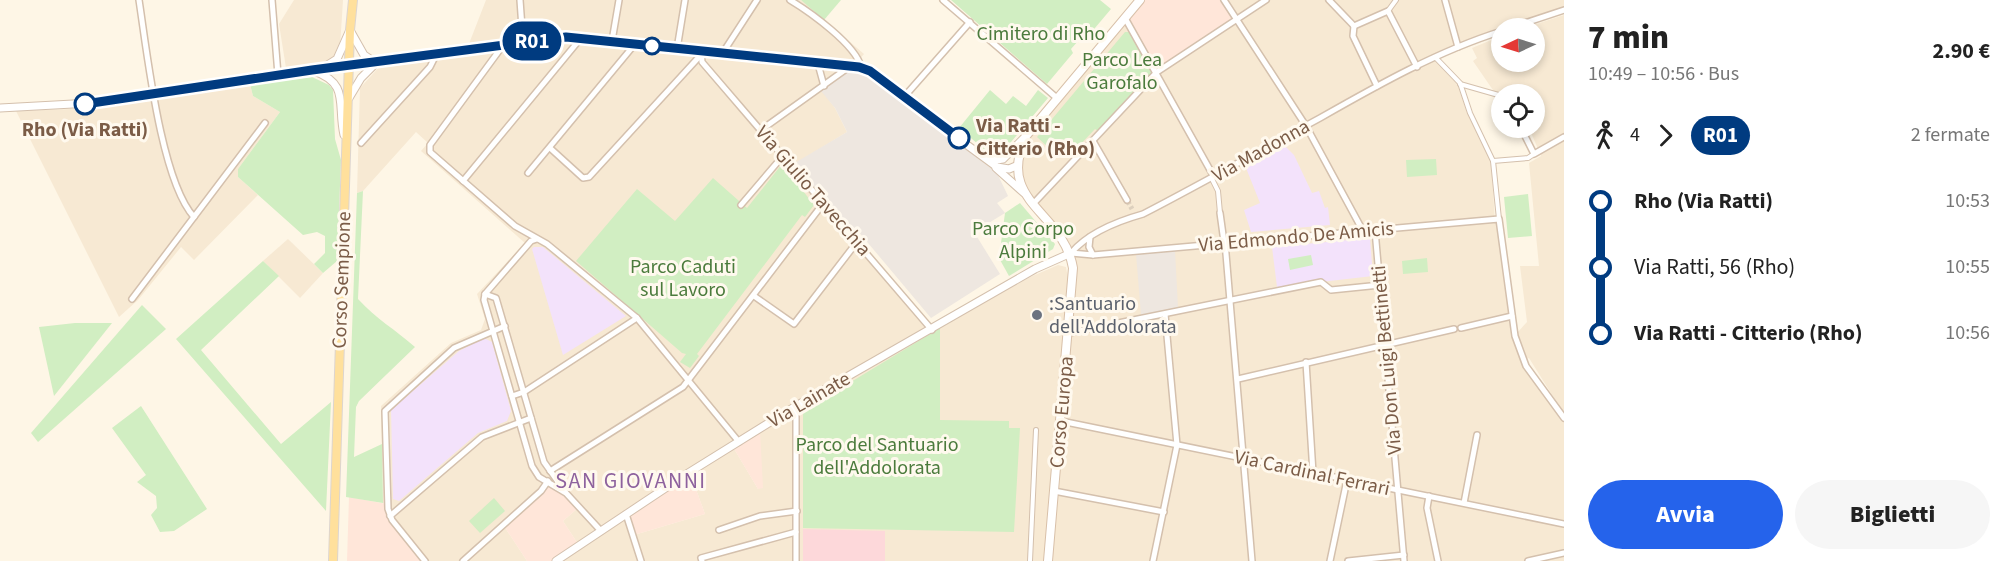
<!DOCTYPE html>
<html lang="it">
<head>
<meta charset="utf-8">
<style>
  body { margin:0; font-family:"Source Sans 3",sans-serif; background:#f6f6f6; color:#222; height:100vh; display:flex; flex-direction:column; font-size:22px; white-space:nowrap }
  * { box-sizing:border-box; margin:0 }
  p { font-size:20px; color:#767676 }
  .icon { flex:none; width:33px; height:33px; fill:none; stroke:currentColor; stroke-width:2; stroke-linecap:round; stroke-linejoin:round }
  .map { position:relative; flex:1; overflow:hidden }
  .details { display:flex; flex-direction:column; background:#fff; width:450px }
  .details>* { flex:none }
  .badge { padding:0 12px; border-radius:20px; font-size:21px; line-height:39px }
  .needle { width:39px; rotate:266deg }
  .buttons { position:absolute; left:1491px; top:18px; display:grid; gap:12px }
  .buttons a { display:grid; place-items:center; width:54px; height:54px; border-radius:50%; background:#fff; box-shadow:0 3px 9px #0003; font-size:30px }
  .map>.badge { position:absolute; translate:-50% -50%; box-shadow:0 0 0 3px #fff }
  .legs { display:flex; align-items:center; gap:9px; height:66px; padding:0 24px; font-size:20px }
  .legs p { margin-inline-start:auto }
  .summary { display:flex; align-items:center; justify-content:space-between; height:102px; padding:0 24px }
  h1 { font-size:33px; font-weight:800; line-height:45px }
  .action { display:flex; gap:12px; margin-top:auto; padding:12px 24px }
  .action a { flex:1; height:69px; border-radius:36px; background:#2563eb; color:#fff; font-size:24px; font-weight:800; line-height:69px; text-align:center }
  .action a+a { background:#f6f6f6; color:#222 }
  ul { padding:0 24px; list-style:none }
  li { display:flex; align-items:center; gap:21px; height:66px; font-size:22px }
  li i { display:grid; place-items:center; width:9px; height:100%; margin:0 8px; background:currentColor }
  li i::after { content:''; width:15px; height:15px; margin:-8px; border:4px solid; border-radius:50%; background:#fff }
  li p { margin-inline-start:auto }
  li:first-child i { background:linear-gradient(#0000 50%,currentColor 0) }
  li:last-child i { background:linear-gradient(currentColor 50%,#0000 0) }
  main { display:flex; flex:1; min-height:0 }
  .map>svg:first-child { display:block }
  .residential { fill:#f7e9d3 }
  .commercial { fill:#ffe6d9 }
  .industrial { fill:#eee7e0 }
  .education { fill:#f3e2fb }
  .medical { fill:#fdd8da }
  .green { fill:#d1eec2 }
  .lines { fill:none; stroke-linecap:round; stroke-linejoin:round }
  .minor-tunnel { stroke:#ddd0be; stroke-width:5; stroke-dasharray:5 2.5; stroke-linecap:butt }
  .pedestrian-casing { stroke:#d4c0ad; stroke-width:6 }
  .minor-casing { stroke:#d4c0ad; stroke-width:8 }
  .tertiary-casing { stroke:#d4c0ad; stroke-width:9 }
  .secondary-casing { stroke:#d8c0a9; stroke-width:10 }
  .primary-casing { stroke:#ddd5cf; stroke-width:10 }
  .pedestrian { stroke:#fff; stroke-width:4 }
  .minor { stroke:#fff; stroke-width:5 }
  .tertiary { stroke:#fff; stroke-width:7 }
  .secondary { stroke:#fff; stroke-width:8 }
  .primary { stroke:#ffe09c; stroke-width:8 }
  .line-1-casing { stroke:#fff; stroke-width:14 }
  .line-1 { stroke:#003b80; stroke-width:9 }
  .stop-1-dot { fill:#fff; stroke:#003b80; stroke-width:3 }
  .worship-dot { fill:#6b7280; stroke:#fff9ee; stroke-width:2 }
  .labels { text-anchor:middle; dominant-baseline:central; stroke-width:6; stroke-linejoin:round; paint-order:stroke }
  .park-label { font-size:20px; fill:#4b7b3c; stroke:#fff9ee }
  .stop-label { font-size:20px; font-weight:bold; fill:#7b5c47; stroke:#fff9ee; text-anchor:start }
  .street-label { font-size:20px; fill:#7b5c47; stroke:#fff9ee }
  .worship-label { font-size:20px; fill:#5b616d; stroke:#fff9ee; text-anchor:start }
  .quarter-label { font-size:22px; letter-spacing:1.5px; fill:#8e629e; stroke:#fff9ee }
</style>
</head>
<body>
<main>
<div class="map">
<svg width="1564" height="561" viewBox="0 0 1564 561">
  <rect width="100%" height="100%" fill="#fef6e6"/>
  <g class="residential">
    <path d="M294,0H343L340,47L336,55L329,61L286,68L279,24Z"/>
    <path d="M486,0H801L805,3L864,54L850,70L822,91L835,108L847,132L788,168L853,243L860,247L926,329L739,440L639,314L547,241L534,233L531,236L637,321L737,442L578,544L563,521L578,508L544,485L502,523L527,561H424L391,521L387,504L383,503L381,406L451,343L481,330L485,319L477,294L525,243L421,151L428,143L416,132L363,191L357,193L360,88L382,64L465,54Z"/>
    <path d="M1223,0H1443L1456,47L1138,215H1129L1083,240L1071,251L1024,192L1019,155L1023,145L1127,18Z"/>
    <path d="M1446,0H1564V9L1502,28L1459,46Z"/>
    <path d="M1564,15V414L1529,358L1526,359L1517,333L1527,322L1520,266H1539L1529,163L1541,156L1529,128H1534V94H1511L1508,89L1497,96L1473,61L1477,58L1472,48L1501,36L1502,62H1534V28H1524Z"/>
    <path d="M1435,58L1456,81L1491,158L1495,222L1498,224L1513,331L1525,366L1564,420V523L1062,421L1072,255L1081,244L1130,218L1138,217Z"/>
    <path d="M250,84L253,96L280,112L238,169V177L258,195L194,260L181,247L138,300L119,317L16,111L98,108Z"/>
    <path d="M288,239L323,273L300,298L263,261Z"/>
    <path d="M1058,265L1066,267L1068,278L1045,561H558L627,515L634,535L705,514L690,473L733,447L758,489L760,430L1012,285Z"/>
    <path d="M1062,422L1564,525V561H1050Z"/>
  </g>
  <g class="commercial">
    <path d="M1142,0H1223L1236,19L1157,71L1127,18Z"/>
    <path d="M760,430L763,488L758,489L733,447Z"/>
    <path d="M690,473L705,514L634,535L627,515Z"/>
    <path d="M548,484L565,494L578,508L563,521L578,544L552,561H527L504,526Z"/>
    <path d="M349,497L387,504V509L424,561H347Z"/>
  </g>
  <g class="industrial">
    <path d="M850,70L866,73L997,173L1008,196L997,203L1005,213L974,232L1000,274L931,318L858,231L842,222L793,164L847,132L835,108L821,91Z"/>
    <path d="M1175,250L1178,307L1141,315L1136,254Z"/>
  </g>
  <g class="education">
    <path d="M1285,146L1294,155L1312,193L1319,191L1325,208L1328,207L1330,225L1251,232L1244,210L1260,203L1246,168Z"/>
    <path d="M1370,238L1373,276L1277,287L1272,247Z"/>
    <path d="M534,247H543L626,316L563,355L532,249Z"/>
    <path d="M484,338L492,342L511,411L507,421L478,433L399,501L393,499L391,410L459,351Z"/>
  </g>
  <path class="medical" d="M803,529L885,531V561H803Z"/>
  <g class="green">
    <path d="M801,0H841L824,20Z"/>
    <path d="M951,0H1100L1111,9L1084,41L1079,40L1071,49L1073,53L1047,84Z"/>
    <path d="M1125,32H1129L1152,73L1098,131L1095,129L1077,148L1068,141L1053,152L1037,137Z"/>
    <path d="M312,77L329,85L333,90L335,139L341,160L337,261L323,273L314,264L325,253V236L317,232L303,235L238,177V169L280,112L253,96L250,84Z"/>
    <path d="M990,90L1006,104L1013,96L1026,106L1038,90L1048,98L1000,155H991L959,128Z"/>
    <path d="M1436,159L1437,175L1407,177L1406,160Z"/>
    <path d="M782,164L814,205L805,217L802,215L697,354L699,356L690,368L680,362L686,354L682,353L576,261L637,189L675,221L713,178L747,208Z"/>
    <path d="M363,191L358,299C376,319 396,330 415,347L359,401L356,407L354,457L382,444L383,503L346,497L357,193Z"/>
    <path d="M1528,194L1532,236L1508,238L1504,197Z"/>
    <path d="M1020,203L1055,244L1053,249L1009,276L999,258L1005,213Z"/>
    <path d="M1311,255L1313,265L1290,270L1288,259Z"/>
    <path d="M1427,258L1428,272L1403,274L1402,261Z"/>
    <path d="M263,261L279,276L201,350L281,444L331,402L326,511L176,339Z"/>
    <path d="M142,305L166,329L38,442L31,433Z"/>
    <path d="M75,323H112L54,396L39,327Z"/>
    <path d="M940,328V420L1009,421V428H1020L1014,532L803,528V411Z"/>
    <path d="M141,406L207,509L174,531L160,532L151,515L157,508L156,496L137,482L146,475L112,428Z"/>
    <path d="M494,498L505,511L480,533L469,521Z"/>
  </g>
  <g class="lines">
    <path class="minor-tunnel" d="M1127,200L1132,209"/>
    <defs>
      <g id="pedestrian">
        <path d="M1388,11L1396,0"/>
        <path d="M1435,57L1460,83L1470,113L1493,161"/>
        <path d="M1460,84L1502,96"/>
        <path d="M1212,179L1218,191L1220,213"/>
        <path d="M1499,219L1493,161L1528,158L1534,154"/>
        <path d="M1030,561L1036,430"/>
      </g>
      <g id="minor">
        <path d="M139,0C147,52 161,181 194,217"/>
        <path d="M272,0L278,75"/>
        <path d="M520,0L523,42"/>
        <path d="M790,0C810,12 856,45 861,67"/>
        <path d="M943,0L1058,99"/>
        <path d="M1224,0L1306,126L1363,231"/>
        <path d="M1329,0L1354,26"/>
        <path d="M1445,0L1458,47"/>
        <path d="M1125,18L1214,177"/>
        <path d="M1354,26L1388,11L1417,67"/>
        <path d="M1354,26L1353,36L1377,86"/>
        <path d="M1510,28L1564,10"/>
        <path d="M612,41L619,0"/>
        <path d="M504,44L430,145V152L515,226L547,244L637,318L739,442"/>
        <path d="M677,49L685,0"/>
        <path d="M701,51L702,62L932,330"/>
        <path d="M722,54L757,0"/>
        <path d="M818,64L824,86"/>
        <path d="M904,97L970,22"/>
        <path d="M1521,128L1534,154L1564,137"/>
        <path d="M761,130L849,67"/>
        <path d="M1093,141L1127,200"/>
        <path d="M361,143L430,67L437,53"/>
        <path d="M550,148L583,178L589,177L699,57"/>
        <path d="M528,173L635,44"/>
        <path d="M463,181L581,38"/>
        <path d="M1033,204L1157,72L1266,0"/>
        <path d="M741,205L782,157"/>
        <path d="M1220,213L1224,242"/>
        <path d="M1375,230L1404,561"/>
        <path d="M1090,237L1089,247L1093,255"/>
        <path d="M1225,242L1252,561"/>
        <path d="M1071,253L1093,255L1499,219L1515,336L1526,366L1564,418"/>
        <path d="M1071,253C1088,233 1118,221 1143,214C1203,183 1261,150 1320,118C1378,85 1438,51 1502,31"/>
        <path d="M485,294L531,241L537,239"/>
        <path d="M754,296L794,324L857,242"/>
        <path d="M132,299L265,123"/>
        <path d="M1461,328L1512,316"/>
        <path d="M1069,333L1321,282L1331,290L1380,285"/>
        <path d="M1306,362L1313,473"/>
        <path d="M1238,379L1454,329"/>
        <path d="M512,396L524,392L637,318"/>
        <path d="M1061,421L1564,524"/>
        <path d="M550,471L683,387L822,205"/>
        <path d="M1054,491L1164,512"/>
        <path d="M566,493L539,477L532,466L484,300L485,294L496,298L544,462L566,493L601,531"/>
        <path d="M1429,496L1427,508L1438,561"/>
        <path d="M1464,503L1477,435"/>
        <path d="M626,514L641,561"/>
        <path d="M390,516L482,437L531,418"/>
        <path d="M719,530L760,516L797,511"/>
        <path d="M425,561L392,520L388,509L385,411L454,348L505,326"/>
        <path d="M463,561L541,491L548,481"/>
        <path d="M702,561L701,558L796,532"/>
        <path d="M796,561V406"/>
        <path d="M1153,561L1177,445L1165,314"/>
        <path d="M1330,561L1347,480"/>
        <path d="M1348,561L1404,555"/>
        <path d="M1528,561L1564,553"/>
      </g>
      <g id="tertiary">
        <path d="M351,32L364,55L376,63"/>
        <path d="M326,66L337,59L349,32"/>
        <path d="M314,71C350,84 337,104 344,135"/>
        <path d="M349,98L361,78L376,63"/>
        <path d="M0,108L91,103L312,70L566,37L861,67L997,167L1009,169L1016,166"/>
        <path d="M990,161L1003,159L1026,136"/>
        <path d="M996,168L1024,193"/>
        <path d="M556,561L685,475L796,406L1035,269L1071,253"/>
      </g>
      <path id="secondary" d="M1048,561L1073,268C1063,210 995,203 1026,136L1140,0"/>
      <path id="primary" d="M333,561L350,30L353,0"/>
    </defs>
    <use href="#pedestrian" class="pedestrian-casing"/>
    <use href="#minor" class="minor-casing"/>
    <use href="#tertiary" class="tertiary-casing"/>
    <use href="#secondary" class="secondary-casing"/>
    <use href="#primary" class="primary-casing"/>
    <use href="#pedestrian" class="pedestrian"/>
    <use href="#minor" class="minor"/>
    <use href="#tertiary" class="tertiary"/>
    <use href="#secondary" class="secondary"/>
    <use href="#primary" class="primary"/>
  </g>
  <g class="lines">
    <defs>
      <path id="line-1" d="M85,104L312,70L566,37L859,67L870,71L959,138"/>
    </defs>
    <use href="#line-1" class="line-1-casing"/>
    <use href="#line-1" class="line-1"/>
  </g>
  <g class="stop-1-dot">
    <circle cx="652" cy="46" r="8"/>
    <circle cx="85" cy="104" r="10"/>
    <circle cx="959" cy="138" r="10"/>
  </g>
  <circle class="worship-dot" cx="1037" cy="315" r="6"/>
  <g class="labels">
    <g class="park-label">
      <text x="1041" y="34">Cimitero di Rho</text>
      <text x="1122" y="60">Parco Lea<tspan x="1122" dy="23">Garofalo</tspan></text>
      <text x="1023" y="229">Parco Corpo<tspan x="1023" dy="23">Alpini</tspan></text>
      <text x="683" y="267">Parco Caduti<tspan x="683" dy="23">sul Lavoro</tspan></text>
      <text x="877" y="445">Parco del Santuario<tspan x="877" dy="23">dell'Addolorata</tspan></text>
    </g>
    <g class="stop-label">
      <text x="976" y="126">Via Ratti -<tspan x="976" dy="23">Citterio (Rho)</tspan></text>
      <text x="85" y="130" text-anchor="middle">Rho (Via Ratti)</text>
    </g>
    <g class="street-label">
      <text transform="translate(1261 151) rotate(-29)">Via Madonna</text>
      <text transform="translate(813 191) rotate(49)">Via Giulio Tavecchia</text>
      <text transform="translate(1296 237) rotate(-5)">Via Edmondo De Amicis</text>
      <text transform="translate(342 280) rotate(-88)">Corso Sempione</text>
      <text transform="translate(1387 360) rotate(-95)">Via Don Luigi Bettinetti</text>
      <text transform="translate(809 400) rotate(-30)">Via Lainate</text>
      <text transform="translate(1062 412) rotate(-85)">Corso Europa</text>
      <text transform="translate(1312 473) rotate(12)">Via Cardinal Ferrari</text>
    </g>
    <g class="worship-label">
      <text x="1049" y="304">:Santuario<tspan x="1049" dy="23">dell'Addolorata</tspan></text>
    </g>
    <g class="quarter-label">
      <text x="631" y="481">SAN GIOVANNI</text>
    </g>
  </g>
</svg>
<div class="buttons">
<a><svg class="needle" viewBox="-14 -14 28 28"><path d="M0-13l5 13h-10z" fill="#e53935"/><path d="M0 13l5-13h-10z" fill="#767676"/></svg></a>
<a><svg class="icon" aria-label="locate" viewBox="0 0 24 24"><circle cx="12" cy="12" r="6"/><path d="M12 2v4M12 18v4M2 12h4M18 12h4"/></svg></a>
</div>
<b class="badge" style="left:532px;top:41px;background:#003b80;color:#fff">R01</b>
</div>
<section class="details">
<div class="summary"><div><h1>7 min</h1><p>10:49 – 10:56 · Bus</p></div><b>2.90 €</b></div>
<div class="legs"><svg class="icon" aria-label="walk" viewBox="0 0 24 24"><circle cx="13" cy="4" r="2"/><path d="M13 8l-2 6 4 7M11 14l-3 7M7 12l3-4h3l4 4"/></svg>4<svg class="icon" aria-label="forward" viewBox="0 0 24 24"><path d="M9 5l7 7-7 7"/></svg><b class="badge" style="background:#003b80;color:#fff">R01</b><p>2 fermate</p></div>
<ul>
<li><i style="color:#003b80"></i><b>Rho (Via Ratti)</b><p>10:53</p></li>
<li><i style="color:#003b80"></i><span>Via Ratti, 56 (Rho)</span><p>10:55</p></li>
<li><i style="color:#003b80"></i><b>Via Ratti - Citterio (Rho)</b><p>10:56</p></li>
</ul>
<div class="action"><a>Avvia</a><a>Biglietti</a></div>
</section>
</main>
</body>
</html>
